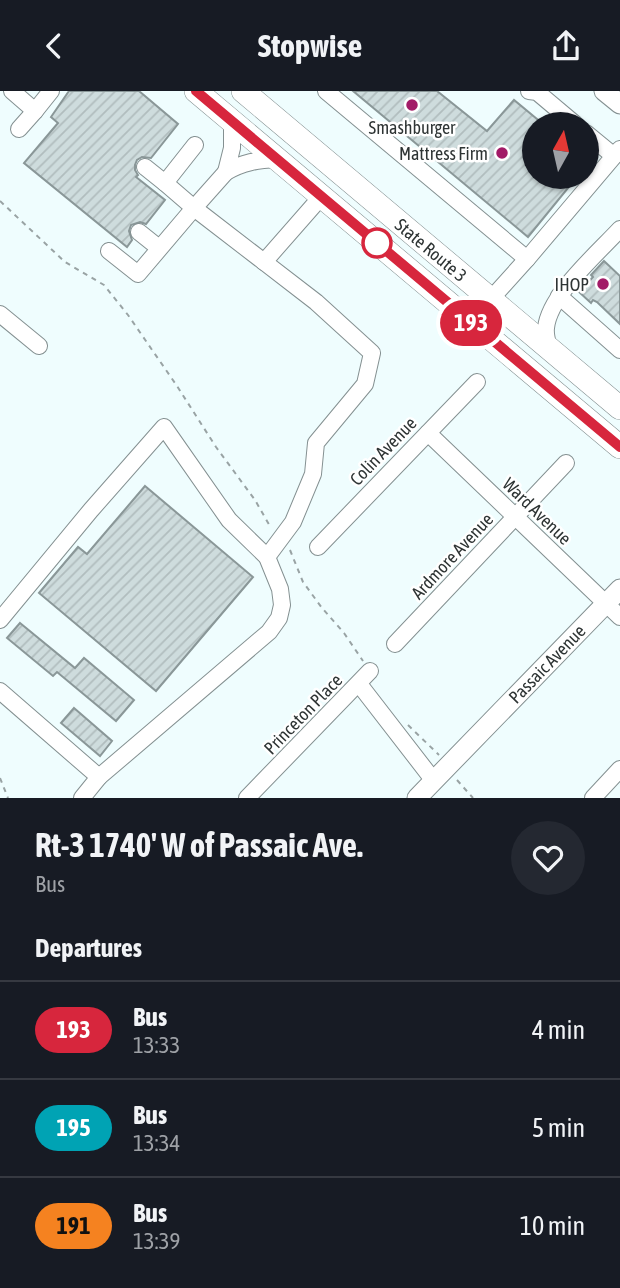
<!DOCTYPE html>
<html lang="en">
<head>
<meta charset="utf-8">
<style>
  body { margin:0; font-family:"Asap Condensed",sans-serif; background:#242831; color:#f1f3f6; height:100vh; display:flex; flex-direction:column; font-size:26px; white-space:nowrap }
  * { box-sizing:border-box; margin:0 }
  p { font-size:23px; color:#9ea1a6 }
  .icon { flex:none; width:38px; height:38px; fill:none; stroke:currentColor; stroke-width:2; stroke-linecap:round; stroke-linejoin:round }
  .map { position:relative; height:707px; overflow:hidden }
  .panel { display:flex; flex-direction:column; background:#171b24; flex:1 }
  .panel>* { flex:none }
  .badge { padding:0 14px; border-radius:23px; font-size:24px; line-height:46px }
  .needle { width:46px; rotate:8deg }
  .buttons { position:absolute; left:522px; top:21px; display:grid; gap:14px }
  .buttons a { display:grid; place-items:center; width:77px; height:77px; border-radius:50%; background:#171b24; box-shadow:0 2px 5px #0004; font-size:35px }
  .map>.badge { position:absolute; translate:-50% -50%; box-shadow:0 0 0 4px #fff }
  h2 { padding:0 35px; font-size:26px; line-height:63px }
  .round { display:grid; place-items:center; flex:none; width:74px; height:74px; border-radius:37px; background:#242831 }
  .overview { display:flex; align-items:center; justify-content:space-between; height:119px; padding:0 35px }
  h1 { font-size:33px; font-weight:700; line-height:52px }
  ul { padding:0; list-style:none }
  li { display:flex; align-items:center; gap:21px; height:98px; padding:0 35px; border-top:2px solid #363941 }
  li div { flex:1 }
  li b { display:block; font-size:26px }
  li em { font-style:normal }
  li .badge { min-width:77px; font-weight:700; text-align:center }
  header { display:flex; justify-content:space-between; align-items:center; height:91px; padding:0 35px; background:#171b24; font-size:32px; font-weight:700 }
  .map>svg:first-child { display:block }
  .building { fill:url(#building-hatch); stroke:#8a9798; stroke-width:2 }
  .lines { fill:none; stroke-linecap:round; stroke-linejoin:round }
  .minor-casing { stroke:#849091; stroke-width:18 }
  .major-casing { stroke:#849091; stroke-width:21 }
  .highway-casing { stroke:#849091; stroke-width:24 }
  .path { stroke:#99a3a4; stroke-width:2; stroke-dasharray:5 5; stroke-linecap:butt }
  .minor { stroke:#fff; stroke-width:16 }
  .major { stroke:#fff; stroke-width:19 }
  .highway { stroke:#fff; stroke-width:23 }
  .line-casing { stroke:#fff; stroke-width:16 }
  .line { stroke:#d7263d; stroke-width:10 }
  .poi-dot { fill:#a21b67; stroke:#fff; stroke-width:2.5 }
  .stop-dot { fill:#fff; stroke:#d7263d; stroke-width:3.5 }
  .labels { text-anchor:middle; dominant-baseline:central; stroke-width:5; stroke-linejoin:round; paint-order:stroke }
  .poi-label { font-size:18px; fill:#2e3434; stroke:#fff; text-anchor:end }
  .street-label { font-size:18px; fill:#2e3434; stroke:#fff }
</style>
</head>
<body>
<header><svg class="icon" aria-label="back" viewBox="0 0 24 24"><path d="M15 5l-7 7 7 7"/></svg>Stopwise<svg class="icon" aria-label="share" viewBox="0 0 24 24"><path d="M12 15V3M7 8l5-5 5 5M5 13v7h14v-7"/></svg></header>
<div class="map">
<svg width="620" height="707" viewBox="0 0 620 707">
  <defs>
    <pattern id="building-hatch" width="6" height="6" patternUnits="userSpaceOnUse" patternTransform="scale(1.75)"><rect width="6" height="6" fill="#cedcdd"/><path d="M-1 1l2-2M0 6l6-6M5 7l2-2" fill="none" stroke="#b1bdbe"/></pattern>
  </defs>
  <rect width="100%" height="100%" fill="#effdfe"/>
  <g class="building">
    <path d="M69,0H139L178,33L151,67L142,66L137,69L135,74V79L138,84L136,86L165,109L146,133L140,131L131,134L129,140L132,149L127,156L24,72L58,32L51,26Z"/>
    <path d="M353,0H437L487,40L514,9L543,33H534V86H577L528,146Z"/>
    <path d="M604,170L620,185V233L597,211L593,209L591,212L579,201L593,186L591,184Z"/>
    <path d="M145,395L253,486L156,600L39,502L78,456L87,463Z"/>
    <path d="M20,532L75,577L84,567L134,609L116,630L57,581L53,585L7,547Z"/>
    <path d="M74,617L112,650L100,665L61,632Z"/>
  </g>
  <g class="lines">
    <defs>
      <g id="minor">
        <path d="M12,0L35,20L51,0"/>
        <path d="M326,0L527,168L620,58"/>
        <path d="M529,0L537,1L575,33"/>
        <path d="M232,30V57L226,81C243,71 258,69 277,68"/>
        <path d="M19,38L35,20"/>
        <path d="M586,42L614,65"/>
        <path d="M145,76L165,92"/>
        <path d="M226,81L194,117L316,211L372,262L365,293L316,352L313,383L293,431L267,466"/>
        <path d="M139,141L159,157"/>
        <path d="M109,160L138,183L194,117L165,92L195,54"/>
        <path d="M264,171L321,106"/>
        <path d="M559,205L620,259"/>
        <path d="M490,209L527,168"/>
        <path d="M0,223L39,255"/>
        <path d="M549,259C548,252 545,244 546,237C549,204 598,162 620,138"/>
        <path d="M428,342L620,526"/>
        <path d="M318,456L477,291"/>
        <path d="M0,529L91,419L164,336L229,429L267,466L280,498L282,514L279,527L269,541L99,686"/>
        <path d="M395,553L566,372"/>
        <path d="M359,593L434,690"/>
        <path d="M0,600L99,686L82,707"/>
        <path d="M247,707L370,580"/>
        <path d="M593,707L620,678"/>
      </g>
      <g id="major">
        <path d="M604,0L620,13"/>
        <path d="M417,707L620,498"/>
      </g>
      <g id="highway">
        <path d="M196,0L620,356"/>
        <path d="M243,0L620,317"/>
      </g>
    </defs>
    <use href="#minor" class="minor-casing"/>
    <use href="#major" class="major-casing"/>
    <use href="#highway" class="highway-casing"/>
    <g class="path">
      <path d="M0,110L65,171L104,194L128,224L177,295L216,356L255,409L271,437"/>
      <path d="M290,459L303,491L322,517L344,542L363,570"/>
      <path d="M408,634L439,664"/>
      <path d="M0,687L8,707"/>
      <path d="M457,689L473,707"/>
    </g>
    <use href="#minor" class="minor"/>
    <use href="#major" class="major"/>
    <use href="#highway" class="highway"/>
  </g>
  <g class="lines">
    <defs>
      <path id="line" d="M196,0L620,356"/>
    </defs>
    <use href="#line" class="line-casing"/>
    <use href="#line" class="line"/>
  </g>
  <g class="poi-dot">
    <circle cx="412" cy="14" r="7"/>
    <circle cx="502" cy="62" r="7"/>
    <circle cx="603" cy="193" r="7"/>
  </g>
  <circle class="stop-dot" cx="377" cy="152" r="14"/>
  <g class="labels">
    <g class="poi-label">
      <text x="412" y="36" text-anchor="middle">Smashburger</text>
      <text x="488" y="62">Mattress Firm</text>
      <text x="589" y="193">IHOP</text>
    </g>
    <g class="street-label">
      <text transform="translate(431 159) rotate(40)">State Route 3</text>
      <text transform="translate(383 360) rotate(-46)">Colin Avenue</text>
      <text transform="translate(537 420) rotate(44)">Ward Avenue</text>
      <text transform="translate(452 465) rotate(-47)">Ardmore Avenue</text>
      <text transform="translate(547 573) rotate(-46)">Passaic Avenue</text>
      <text transform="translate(303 623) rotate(-46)">Princeton Place</text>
    </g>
  </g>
</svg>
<div class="buttons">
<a><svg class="needle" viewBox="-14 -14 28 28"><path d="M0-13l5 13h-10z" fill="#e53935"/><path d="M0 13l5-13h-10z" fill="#9ea1a6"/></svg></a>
</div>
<b class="badge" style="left:471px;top:232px;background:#d7263d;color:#fff">193</b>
</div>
<section class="panel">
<div class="overview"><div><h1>Rt-3 1740' W of Passaic Ave.</h1><p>Bus</p></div><a class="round"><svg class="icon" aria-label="heart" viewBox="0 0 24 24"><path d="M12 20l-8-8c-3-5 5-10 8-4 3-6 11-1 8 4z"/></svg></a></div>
<h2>Departures</h2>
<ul>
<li><span class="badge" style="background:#d7263d;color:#fff">193</span><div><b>Bus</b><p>13:33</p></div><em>4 min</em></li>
<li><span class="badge" style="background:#00a3b4;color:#fff">195</span><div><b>Bus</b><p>13:34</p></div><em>5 min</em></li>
<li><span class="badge" style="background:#f58220;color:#111">191</span><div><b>Bus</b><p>13:39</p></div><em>10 min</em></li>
</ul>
</section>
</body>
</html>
